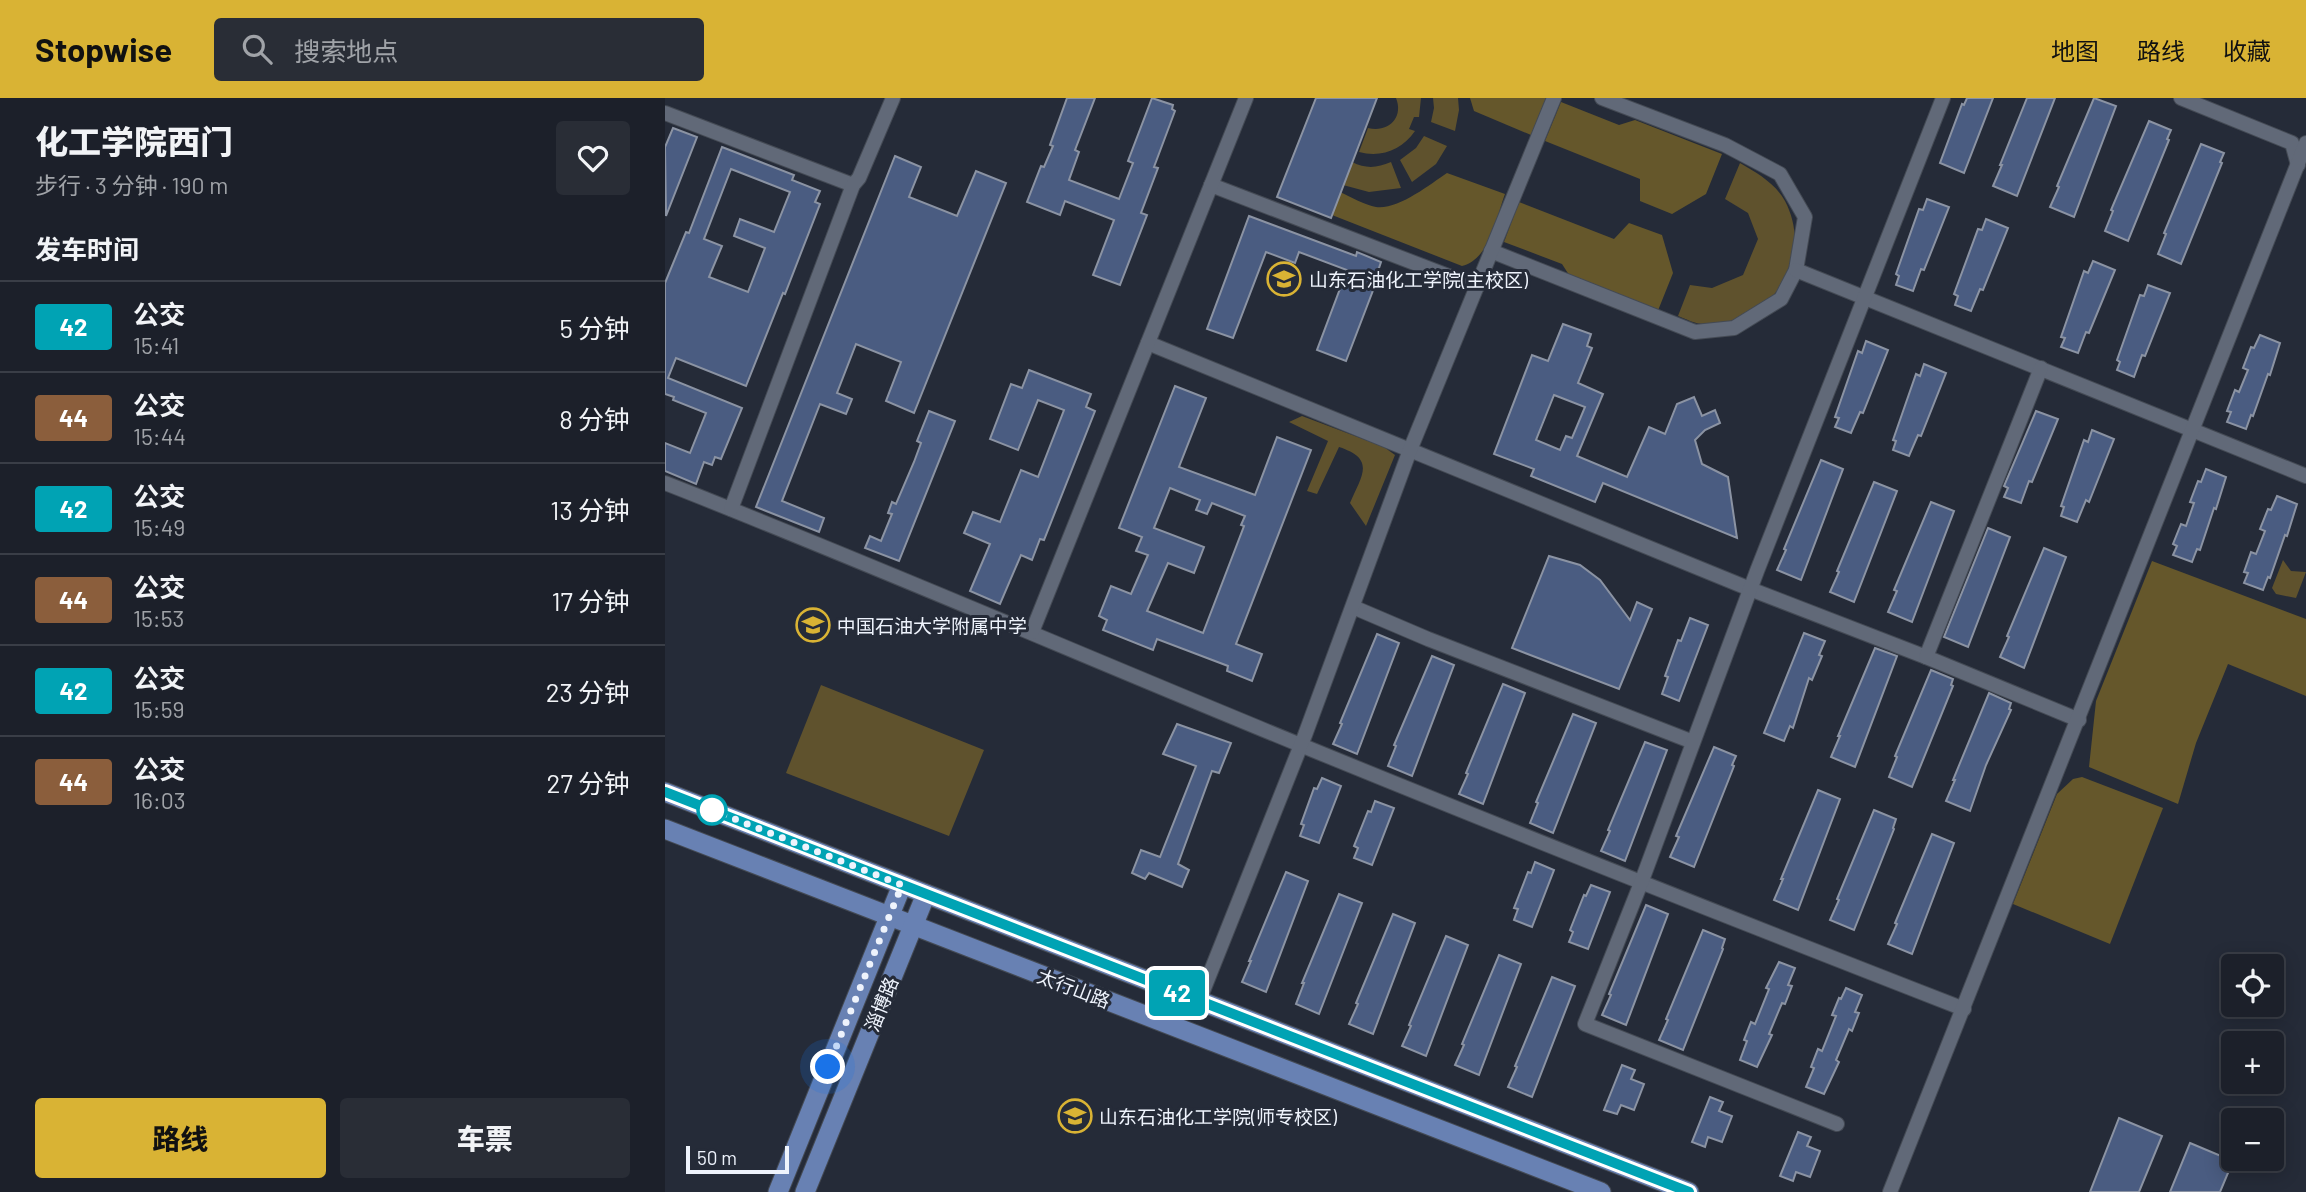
<!DOCTYPE html>
<html lang="zh">
<head>
<meta charset="utf-8">
<style>
  body { margin:0; font-family:Barlow,"Noto Sans SC",sans-serif; background:#292d36; color:#f1f3f6; height:100vh; display:flex; flex-direction:column; font-size:26px; white-space:nowrap }
  * { box-sizing:border-box; margin:0 }
  p { font-size:23px; color:#a0a3a8 }
  .icon { flex:none; width:38px; height:38px; fill:none; stroke:currentColor; stroke-width:2; stroke-linecap:round; stroke-linejoin:round }
  .map { position:relative; flex:1; overflow:hidden }
  .sheet { display:flex; flex-direction:column; background:#1c202a; width:665px }
  .sheet>* { flex:none }
  .badge { padding:0 14px; border-radius:5px; font-size:24px; line-height:46px }
  .controls { position:absolute; left:1556px; top:856px; display:grid; gap:14px }
  .controls a { display:grid; place-items:center; width:63px; height:63px; border-radius:7px; background:#1c202a; box-shadow:0 4px 18px #0003,0 0 0 2px #3a3e47; font-size:35px }
  .scale { position:absolute; left:21px; bottom:18px; width:103px; box-sizing:border-box; padding-left:7px; border:4px solid #eef3fc; border-top:0; font-size:19px; line-height:24px; white-space:nowrap; color:#eef3fc; -webkit-text-stroke:5px #252b38; paint-order:stroke }
  .you { position:absolute; width:35px; height:35px; margin:-18px; border:5px solid #fff; border-radius:50%; background:#1a73e8; box-shadow:0 0 0 10px #1a73e833 }
  .map>.badge { position:absolute; translate:-50% -50%; box-shadow:0 0 0 4px #fff }
  h2 { padding:0 35px; font-size:26px; line-height:63px }
  .round { display:grid; place-items:center; flex:none; width:74px; height:74px; border-radius:7px; background:#292d36 }
  .overview { display:flex; align-items:center; justify-content:space-between; height:119px; padding:0 35px }
  h1 { font-size:33px; font-weight:800; line-height:52px }
  .action { display:flex; gap:14px; margin-top:auto; padding:14px 35px }
  .action a { flex:1; height:80px; border-radius:7px; background:#d9b334; color:#111; font-size:28px; font-weight:800; line-height:80px; text-align:center }
  .action a+a { background:#292d36; color:#f1f3f6 }
  ul { padding:0; list-style:none }
  li { display:flex; align-items:center; gap:21px; height:91px; padding:0 35px; border-top:2px solid #3a3e47 }
  li div { flex:1 }
  li b { display:block; font-size:26px }
  li em { font-style:normal }
  li .badge { min-width:77px; font-weight:700; text-align:center }
  header { display:flex; align-items:center; gap:42px; box-sizing:border-box; height:98px; padding:0 35px; background:#d9b334; color:#111 }
  header strong { font-size:33px }
  nav { display:flex; gap:38px; margin-inline-start:auto; font-size:24px }
  .search { width:490px; height:63px; background:#292d36; display:flex; align-items:center; gap:18px; box-sizing:border-box; padding:0 24px; border-radius:7px; color:#a0a3a8; font-size:26px }
  main { display:flex; flex:1; min-height:0 }
  .map>svg:first-child { display:block }
  .green { fill:#5f522d }
  .forest { fill:#65572b }
  .building { fill:#4a5c81; stroke:#8b93a3; stroke-width:2; fill-rule:evenodd }
  .lines { fill:none; stroke-linecap:round; stroke-linejoin:round }
  .minor-casing { stroke:#444a54; stroke-width:16 }
  .major-casing { stroke:#444a54; stroke-width:21 }
  .minor { stroke:#616978; stroke-width:14 }
  .major { stroke:#6881b3; stroke-width:19 }
  .line-casing { stroke:#fff; stroke-width:16 }
  .line { stroke:#00a3b4; stroke-width:10 }
  .walk { stroke:#eef3fc; stroke-width:7; stroke-dasharray:0 12.6 }
  .stop-dot { fill:#fff; stroke:#00a3b4; stroke-width:3.5 }
  .labels { text-anchor:middle; dominant-baseline:central; stroke-width:6; stroke-linejoin:round; paint-order:stroke }
  .poi-label { font-size:19px; fill:#eef3fc; stroke:#252b38; text-anchor:start }
  .street-label { font-size:19px; fill:#eef3fc; stroke:#252b38 }
</style>
</head>
<body>
<header>
<strong>Stopwise</strong>
<div class="search"><svg class="icon" aria-label="search" viewBox="0 0 24 24"><circle cx="10" cy="10" r="6"/><path d="M15 15l6 6"/></svg>搜索地点</div>
<nav><a>地图</a><a>路线</a><a>收藏</a></nav>
</header>
<main>
<section class="sheet">
<div class="overview"><div><h1>化工学院西门</h1><p>步行 · 3 分钟 · 190 m</p></div><a class="round"><svg class="icon" aria-label="heart" viewBox="0 0 24 24"><path d="M12 20l-8-8c-3-5 5-10 8-4 3-6 11-1 8 4z"/></svg></a></div>
<h2>发车时间</h2>
<ul>
<li><span class="badge" style="background:#00a3b4;color:#fff">42</span><div><b>公交</b><p>15:41</p></div><em>5 分钟</em></li>
<li><span class="badge" style="background:#8b5e3c;color:#fff">44</span><div><b>公交</b><p>15:44</p></div><em>8 分钟</em></li>
<li><span class="badge" style="background:#00a3b4;color:#fff">42</span><div><b>公交</b><p>15:49</p></div><em>13 分钟</em></li>
<li><span class="badge" style="background:#8b5e3c;color:#fff">44</span><div><b>公交</b><p>15:53</p></div><em>17 分钟</em></li>
<li><span class="badge" style="background:#00a3b4;color:#fff">42</span><div><b>公交</b><p>15:59</p></div><em>23 分钟</em></li>
<li><span class="badge" style="background:#8b5e3c;color:#fff">44</span><div><b>公交</b><p>16:03</p></div><em>27 分钟</em></li>
</ul>
<div class="action"><a>路线</a><a>车票</a></div>
</section>
<div class="map">
<svg width="1641" height="1094" viewBox="0 0 1641 1094">
  <rect width="100%" height="100%" fill="#252b38"/>
  <g class="green">
    <path d="M731,0H756L754,19H749L744,31L750,33C737,52 716,60 694,54L703,30C723,35 739,20 731,0Z"/>
    <path d="M768,0H793L794,12L790,33L766,24L769,10Z"/>
    <path d="M759,38L782,48L771,66L747,84L735,62L751,50Z"/>
    <path d="M687,64C701,71 712,70 726,64L736,90L704,94L678,87Z"/>
    <path d="M1075,65C1092,75 1110,85 1120,103C1151,162 1104,230 1039,226C1030,226 1021,221 1013,218L1025,187L1047,190L1078,177L1093,141L1083,115L1060,101Z"/>
    <path d="M637,318L719,349L730,357L701,428L685,405C697,377 711,361 674,349L652,396L642,393L663,343L624,324Z"/>
    <path d="M1618,462L1626,473L1641,474L1631,500L1611,496L1607,490Z"/>
    <path d="M156,587L319,652L284,738L121,675Z"/>
  </g>
  <g class="forest">
    <path d="M805,0H881L866,37L809,13Z"/>
    <path d="M896,4L954,27L970,22L1057,56L1041,96L1007,116L975,103V81L880,43Z"/>
    <path d="M782,75L840,96C831,120 825,161 797,168L667,117L675,94C686,99 700,107 711,109C733,112 764,87 782,75Z"/>
    <path d="M854,104L949,141L964,125L997,137L1008,175L992,215L906,180L897,166L839,144Z"/>
    <path d="M1487,463L1641,521V598L1563,566L1531,645L1513,706L1424,669L1431,603Z"/>
    <path d="M1417,679L1498,710L1445,846L1348,806L1392,696L1408,681Z"/>
  </g>
  <g class="building">
    <path d="M402,0H430L410,52L414,54L404,82L454,101L468,65L463,63L487,0L508,7L507,11L510,13L489,69L493,70L476,115L482,117L455,187L428,177L449,122L400,103L395,117L362,104L376,68L379,69L388,48L385,47Z"/>
    <path d="M651,0H712L666,120L612,99Z"/>
    <path d="M1302,0H1328L1299,75L1275,65L1297,6L1299,7Z"/>
    <path d="M1362,0H1390L1352,98L1328,88L1337,67H1335Z"/>
    <path d="M1429,0L1451,8L1409,119L1385,109L1394,89L1392,88Z"/>
    <path d="M1484,23L1506,32L1502,41L1504,42L1463,143L1440,133L1448,113L1446,112Z"/>
    <path d="M8,30L32,39L1,118L0,49Z"/>
    <path d="M1536,46L1559,55L1555,64L1557,65L1516,166L1493,156L1501,136L1499,135Z"/>
    <path d="M57,49L129,77L127,82L155,93L150,104L155,106L120,196L118,195L81,288L11,260L3,280L77,310L56,361L50,359L47,367L39,364L31,386L0,373V345L25,355L41,315L8,302L9,299L0,296V185L21,134L24,135ZM66,71L125,94L109,134L75,121L69,138L100,150L83,194L44,179L57,148L39,141Z"/>
    <path d="M230,58L256,69L244,99L292,118L311,73L341,85L249,315L221,303L236,264L191,246L172,295L187,301L181,316L155,306L117,403L159,420L154,434L91,409Z"/>
    <path d="M1262,101L1284,109L1259,172L1256,171L1248,193L1231,187L1234,178L1231,176L1254,111L1258,112Z"/>
    <path d="M584,118L691,158L692,154L716,164L710,182H712L681,263L652,252L682,172L634,154L630,165L601,154L568,240L542,231Z"/>
    <path d="M1321,121L1343,130L1318,192L1315,191L1306,213L1290,207L1293,198L1289,196L1313,131L1317,132Z"/>
    <path d="M1428,163L1450,172L1424,235L1421,234L1413,255L1396,249L1400,240L1396,239L1419,173L1423,175Z"/>
    <path d="M1483,187L1505,195L1480,258L1477,257L1469,279L1452,272L1455,264L1452,262L1475,197L1479,198Z"/>
    <path d="M898,226L926,236L922,248L927,250L913,285L938,296L912,358L962,379L984,329L1000,336L1012,306L1029,299L1037,318L1050,312L1055,325L1040,332L1030,342L1037,366L1063,379L1072,440L938,385L930,404L866,378L869,371L829,356L867,257L883,263ZM889,297L920,309L907,340L901,338L895,352L871,342Z"/>
    <path d="M1595,237L1615,245L1605,277L1603,276L1588,318L1586,317L1581,331L1562,324L1566,314L1562,313L1570,292L1574,294L1583,272L1578,270L1586,249L1589,250Z"/>
    <path d="M1201,243L1223,252L1198,315L1195,314L1186,335L1170,329L1174,320L1170,319L1193,253L1197,255Z"/>
    <path d="M1259,266L1281,275L1256,338L1253,337L1244,358L1228,352L1231,343L1228,342L1251,276L1255,278Z"/>
    <path d="M364,272L426,296L421,309L430,313L379,442L375,441L367,462L356,457L335,506L305,493L325,446L299,435L308,414L335,424L356,372L373,379L399,312L373,302L353,352L325,341L346,286L357,290Z"/>
    <path d="M510,288L541,300L514,369L590,397L612,339L646,352L571,546L597,556L587,583L562,573L563,568L492,541L488,552L438,532L442,522L434,518L446,488L466,496L483,457L471,453L477,439L454,430ZM505,390L535,402L531,412L542,416L547,405L580,418L576,427L579,428L538,535L482,513L503,465L529,475L539,449L489,430Z"/>
    <path d="M264,313L290,323L234,463L200,450L205,438L216,443L227,416L223,415L227,404L231,406L249,364L256,345L252,343Z"/>
    <path d="M1371,313L1393,321L1367,384L1364,383L1356,405L1339,399L1343,390L1339,388Z"/>
    <path d="M1427,332L1449,341L1424,404L1421,402L1412,424L1396,418L1399,409L1396,408L1419,342L1423,344Z"/>
    <path d="M1156,362L1178,371L1136,482L1112,472L1121,452L1119,451Z"/>
    <path d="M1541,371L1561,379L1551,411L1549,410L1535,452L1532,451L1527,464L1508,457L1512,448L1508,446L1516,426L1521,428L1529,405L1525,404L1533,383L1536,384Z"/>
    <path d="M1209,384L1232,393L1189,504L1165,494L1174,474L1172,473Z"/>
    <path d="M1612,398L1632,406L1622,438L1620,437L1605,480L1603,479L1598,492L1579,485L1583,475L1579,474L1586,454L1591,456L1600,433L1595,431L1603,411L1606,412Z"/>
    <path d="M1266,404L1289,413L1247,524L1223,514L1232,493L1229,492Z"/>
    <path d="M1323,430L1345,439L1303,549L1279,539Z"/>
    <path d="M1379,450L1401,459L1359,570L1335,559L1344,539L1342,538Z"/>
    <path d="M884,458L915,467L935,482L965,522L972,504L987,511L954,591L847,550Z"/>
    <path d="M1025,520L1043,527L1014,603L997,596L1003,579L1000,578L1013,542L1016,543Z"/>
    <path d="M1139,535L1160,543L1154,557L1157,558L1147,582L1144,580L1128,630L1125,628L1119,643L1099,635Z"/>
    <path d="M712,536L734,545L692,656L668,646L677,626L675,625Z"/>
    <path d="M1210,550L1232,558L1190,669L1166,659L1175,638H1173Z"/>
    <path d="M767,558L789,567L747,678L723,668L731,648L729,647Z"/>
    <path d="M1266,572L1288,581L1286,587L1288,588L1247,689L1224,679L1232,659L1230,658Z"/>
    <path d="M838,586L860,595L818,706L794,696L803,676L801,675Z"/>
    <path d="M1324,595L1346,605L1344,611L1346,612L1321,667L1305,713L1281,703L1290,682H1288Z"/>
    <path d="M908,616L931,625L888,735L865,725L873,705L871,704Z"/>
    <path d="M512,626L566,645L554,675L547,673L513,766L524,772L517,789L484,775L480,781L467,775L476,752L495,759L531,668L498,656Z"/>
    <path d="M980,644L1002,652L960,763L936,753L945,733L943,732Z"/>
    <path d="M1049,649L1071,658L1067,667L1069,668L1029,769L1005,759L1014,739L1011,738Z"/>
    <path d="M657,680L676,688L654,745L635,738L639,727L636,726L649,690L652,691Z"/>
    <path d="M1153,692L1175,701L1133,812L1109,802L1118,781H1116Z"/>
    <path d="M710,703L729,710L707,767L689,760L693,750L689,748L703,713L706,714Z"/>
    <path d="M1209,712L1231,721L1228,730L1229,731L1189,832L1165,822L1174,802L1172,801Z"/>
    <path d="M1267,736L1289,745L1247,856L1223,846L1232,826L1230,825Z"/>
    <path d="M870,764L889,772L867,829L849,822L853,811L849,810L863,774L866,775Z"/>
    <path d="M621,774L643,783L601,894L577,884L586,863H584Z"/>
    <path d="M926,787L945,794L923,851L904,844L908,834L905,832L919,797L921,798Z"/>
    <path d="M674,796L697,805L654,916L631,906L639,885H637Z"/>
    <path d="M981,807L1003,816L961,927L937,917L946,897L944,896Z"/>
    <path d="M728,816L750,825L708,936L684,926L693,906L691,905Z"/>
    <path d="M1038,832L1060,841L1057,850L1058,851L1018,952L994,942L1003,922L1001,921Z"/>
    <path d="M781,838L803,847L761,958L737,948L746,928L744,927Z"/>
    <path d="M834,857L856,866L814,977L790,967L799,947L797,946Z"/>
    <path d="M1114,864L1130,870L1123,887L1127,888L1120,906L1117,905L1104,936L1107,937L1092,969L1075,962L1082,943L1079,942L1086,924L1090,926L1104,891L1101,890Z"/>
    <path d="M887,879L910,888L867,999L843,989L852,969L850,968Z"/>
    <path d="M1181,890L1197,897L1190,914L1194,915L1187,933L1184,931L1171,962L1174,964L1159,996L1141,989L1149,970L1146,969L1153,951L1157,953L1171,918L1167,917L1174,900L1176,901Z"/>
    <path d="M957,967L970,972L966,981L979,986L969,1012L956,1007L952,1016L939,1012Z"/>
    <path d="M1045,999L1058,1004L1054,1013L1067,1018L1057,1044L1043,1039L1040,1049L1027,1044Z"/>
    <path d="M1454,1020L1497,1038L1474,1094H1425Z"/>
    <path d="M1133,1034L1146,1039L1142,1048L1155,1053L1145,1079L1131,1074L1128,1083L1115,1078Z"/>
    <path d="M1525,1045L1568,1063L1555,1094H1505Z"/>
  </g>
  <g class="lines">
    <defs>
      <g id="minor">
        <path d="M1516,0L1627,45L1633,67"/>
        <path d="M0,15L188,87"/>
        <path d="M546,87L812,189"/>
        <path d="M826,153L1030,234L1069,230L1116,201L1131,172L1140,119L1115,76L1060,47L937,0"/>
        <path d="M1131,172L1641,378"/>
        <path d="M483,245L1085,491L1261,559L1414,622"/>
        <path d="M0,385C214,469 425,561 638,648C858,738 1078,825 1299,911"/>
        <path d="M66,411L188,87L194,80L228,0"/>
        <path d="M688,509L763,541L1028,644"/>
        <path d="M367,534L581,0"/>
        <path d="M1261,559L1376,270"/>
        <path d="M534,903L640,637L745,352L889,0"/>
        <path d="M1172,1026L920,926L976,785L1092,473L1278,0"/>
        <path d="M1225,1094L1641,45"/>
      </g>
      <g id="major">
        <path d="M0,694L1024,1094"/>
        <path d="M0,731L936,1094"/>
        <path d="M113,1094L237,787"/>
        <path d="M140,1094L261,796"/>
      </g>
    </defs>
    <use href="#minor" class="minor-casing"/>
    <use href="#major" class="major-casing"/>
    <use href="#minor" class="minor"/>
    <use href="#major" class="major"/>
  </g>
  <g class="lines">
    <defs>
      <path id="line" d="M0,694L1024,1094"/>
    </defs>
    <use href="#line" class="line-casing"/>
    <use href="#line" class="line"/>
    <path class="walk" d="M47,712L237,787L163,969"/>
  </g>
  <defs>
    <symbol id="university-ring" viewBox="-11 -11 22 22"><circle r="9.5" fill="#252b38" stroke="#d9b334" stroke-width="1.5"/><path d="M0-5L7-2L0 1L-7-2ZM-4 1L0 2.5L4 1V4Q0 6-4 4Z" fill="#d9b334"/></symbol>
    <symbol id="school-ring" viewBox="-11 -11 22 22"><circle r="9.5" fill="#252b38" stroke="#d9b334" stroke-width="1.5"/><path d="M0-5L7-2L0 1L-7-2ZM-4 1L0 2.5L4 1V4Q0 6-4 4Z" fill="#d9b334"/></symbol>
  </defs>
  <g fill-rule="evenodd">
    <use href="#university-ring" x="600" y="162" width="38" height="38"/>
    <use href="#school-ring" x="129" y="508" width="38" height="38"/>
    <use href="#university-ring" x="391" y="999" width="38" height="38"/>
  </g>
  <circle class="stop-dot" cx="47" cy="712" r="14"/>
  <g class="labels">
    <g class="poi-label">
      <text x="644" y="181">山东石油化工学院(主校区)</text>
      <text x="172" y="527">中国石油大学附属中学</text>
      <text x="434" y="1018">山东石油化工学院(师专校区)</text>
    </g>
    <g class="street-label">
      <text transform="translate(409 890) rotate(21)">太行山路</text>
      <text transform="translate(216 906) rotate(-68)">淄博路</text>
    </g>
  </g>
</svg>
<div class="controls">
<a><svg class="icon" aria-label="locate" viewBox="0 0 24 24"><circle cx="12" cy="12" r="6"/><path d="M12 2v4M12 18v4M2 12h4M18 12h4"/></svg></a>
<a>+</a>
<a>−</a>
</div>
<div class="scale">50 m</div>
<div class="you" style="left:163px;top:969px"></div>
<b class="badge" style="left:512px;top:895px;background:#00a3b4;color:#fff">42</b>
</div>
</main>
</body>
</html>
